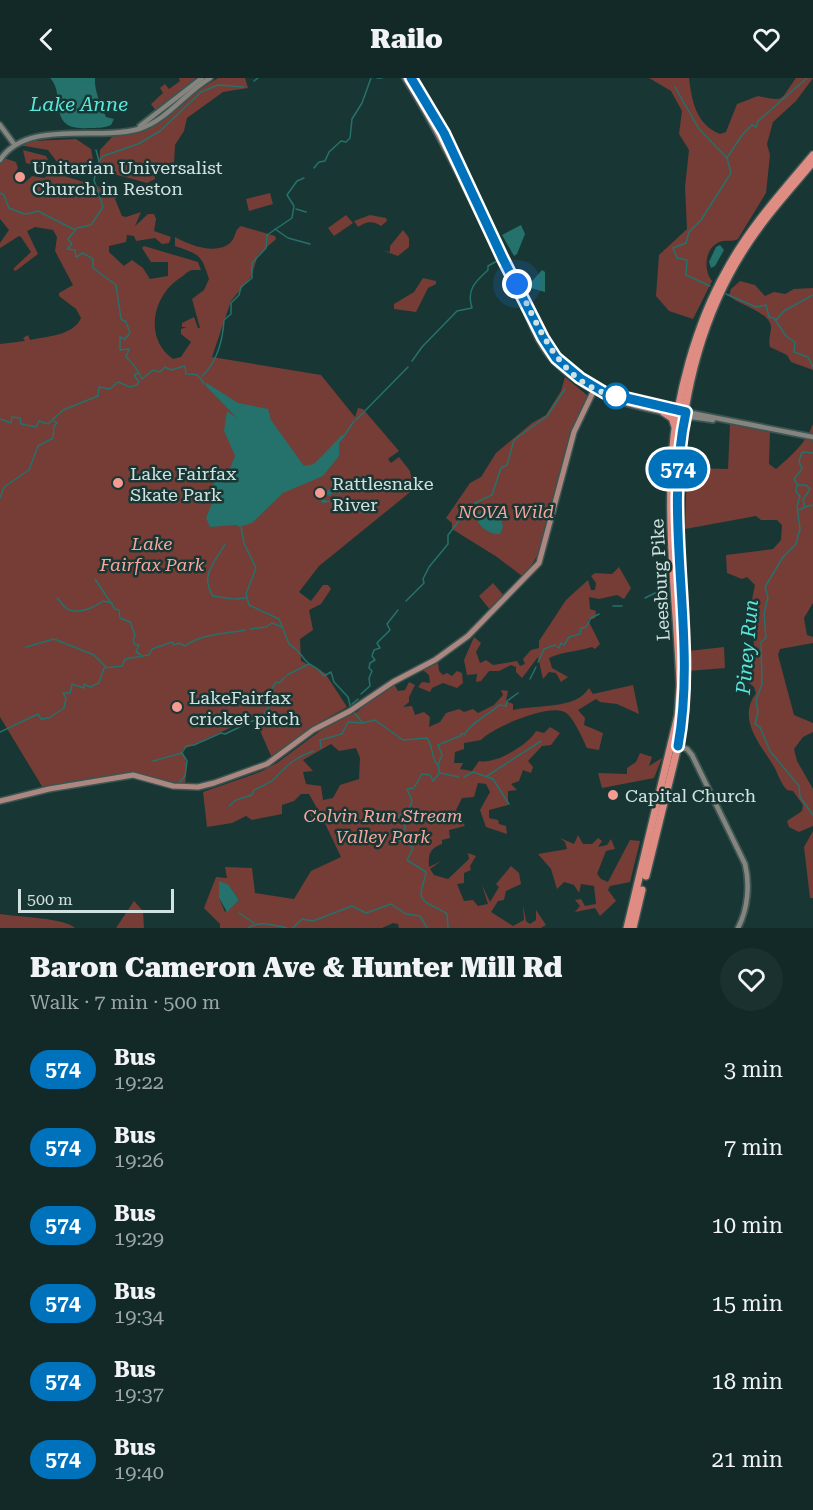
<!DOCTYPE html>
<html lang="en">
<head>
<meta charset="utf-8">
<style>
  body { margin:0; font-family:"Roboto Serif",serif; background:#1b312f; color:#f1f3f6; height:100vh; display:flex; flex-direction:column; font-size:22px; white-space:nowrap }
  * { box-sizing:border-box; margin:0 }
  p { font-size:20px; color:#9ca6a7 }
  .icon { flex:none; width:33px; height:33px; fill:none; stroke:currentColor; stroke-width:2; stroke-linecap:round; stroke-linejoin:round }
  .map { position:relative; height:850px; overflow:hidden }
  .panel { display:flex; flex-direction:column; background:#122927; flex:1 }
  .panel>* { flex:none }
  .badge { padding:0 12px; border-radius:20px; font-size:21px; line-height:39px }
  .scale { position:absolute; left:18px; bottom:15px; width:156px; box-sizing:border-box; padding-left:6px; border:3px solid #d1e2e0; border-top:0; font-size:16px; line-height:21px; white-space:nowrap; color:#d1e2e0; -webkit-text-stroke:4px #183734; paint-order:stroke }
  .you { position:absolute; width:30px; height:30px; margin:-15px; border:4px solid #fff; border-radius:50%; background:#1a73e8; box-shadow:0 0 0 9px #1a73e833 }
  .map>.badge { position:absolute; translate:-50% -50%; box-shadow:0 0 0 3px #fff }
  .round { display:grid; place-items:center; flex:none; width:63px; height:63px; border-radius:32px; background:#1b312f }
  .head { display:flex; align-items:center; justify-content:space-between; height:102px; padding:0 30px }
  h1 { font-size:28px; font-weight:800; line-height:45px }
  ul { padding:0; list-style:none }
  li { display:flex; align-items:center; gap:18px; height:78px; padding:0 30px }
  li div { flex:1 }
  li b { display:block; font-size:22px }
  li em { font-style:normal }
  li .badge { min-width:66px; font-weight:700; text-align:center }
  header { display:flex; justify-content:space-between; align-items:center; height:78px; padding:0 30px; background:#122927; font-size:27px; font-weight:800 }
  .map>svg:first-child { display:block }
  .green { fill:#763c36; fill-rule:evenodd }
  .water { fill:#25716b }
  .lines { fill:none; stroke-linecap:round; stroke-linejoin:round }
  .stream { stroke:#25716b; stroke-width:1.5 }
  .secondary-casing { stroke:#3b5553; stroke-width:8 }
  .primary-casing { stroke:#3b5553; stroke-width:8 }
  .highway-casing { stroke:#3b5553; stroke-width:10 }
  .secondary { stroke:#85847e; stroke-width:4.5 }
  .primary { stroke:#ac8780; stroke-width:5 }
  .highway { stroke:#df8c82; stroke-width:7 }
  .line-casing { stroke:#fff; stroke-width:14 }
  .line { stroke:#0072bc; stroke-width:9 }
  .walk { stroke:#d1e2e0; stroke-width:6; stroke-dasharray:0 10.8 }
  .poi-dot { fill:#f59c92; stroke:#183734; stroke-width:2 }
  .stop-dot { fill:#fff; stroke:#0072bc; stroke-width:3 }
  .labels { text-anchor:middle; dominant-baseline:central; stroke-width:5; stroke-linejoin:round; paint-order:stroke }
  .poi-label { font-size:18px; fill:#d1e2e0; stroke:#183734; text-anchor:start }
  .park-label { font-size:18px; font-style:italic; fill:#f7a69c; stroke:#183734 }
  .street-label { font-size:18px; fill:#d1e2e0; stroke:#183734 }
  .water-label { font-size:20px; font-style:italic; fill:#5ae7dc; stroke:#183734 }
</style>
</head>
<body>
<header><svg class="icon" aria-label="back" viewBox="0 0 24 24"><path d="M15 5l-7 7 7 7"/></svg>Railo<svg class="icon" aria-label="heart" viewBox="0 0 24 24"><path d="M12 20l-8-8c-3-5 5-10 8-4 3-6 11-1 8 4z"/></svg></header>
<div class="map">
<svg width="813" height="850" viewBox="0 0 813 850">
  <rect width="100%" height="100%" fill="#183734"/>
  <g class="green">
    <path d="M179,0H197L156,33L151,26L163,15L160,10L165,6L169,11L180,3Z"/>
    <path d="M218,0H245L248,10L223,14L187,40L184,53L175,67L174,86L154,87L155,101L147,105L99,92L100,72L112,59L150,50L189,18Z"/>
    <path d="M649,0H689C692,24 696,46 720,56L726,54L737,26L758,18C786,24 779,23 796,0H813L796,23L773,44L767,66L770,77L766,115L738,161C732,164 729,162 723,163C704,167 703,192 712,203L693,241L669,233L656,218L659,177L687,151L685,109L689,72L679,56L682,33L671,13Z"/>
    <path d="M76,61L91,71L94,88L91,91L57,84L48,72L19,67L31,63Z"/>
    <path d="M23,72L46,78L48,82L44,90L26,85Z"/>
    <path d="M4,80L16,84L18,90L13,98L18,105L23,106L32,98L44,100L51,94L120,115L115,121L122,138L126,139L141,134L135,148L148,136H154L156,141L154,153L171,159L169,165L162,166L155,160L136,163L134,158L127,157L126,164L109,168V174L124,188L132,182L143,190L150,201L168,198V184H151L142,170L144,168L198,184L201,192C198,192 195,192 192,192C187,193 184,198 180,200C152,218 144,261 173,281L181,279L191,264L181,256V251L187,249H182V245L194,239L198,250H200L192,221L204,212L209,201C201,176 200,177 175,168V159C189,167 217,178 231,164C236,159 234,152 241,148L275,158L276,161L258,177L251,199L231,223L212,279L321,297L355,339L358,330L363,331L399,373L388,381L391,385L399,379L410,393L414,411L319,488L299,514L311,523L323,507H328L331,511L321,526L309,532L313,552L300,561L301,583L325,595L347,629L314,648L272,680L254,639L182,672L187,687L185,706L165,704L132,695L43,710L0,639V266L25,263L23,260L28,257L30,262C47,258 73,258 81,240L76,231L59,218V215L73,207L55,173L57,159L53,152L35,149L27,153L38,176L17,192L14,193V190L31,174L21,159L19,158L0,170V165L9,152L0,141V86Z"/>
    <path d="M270,115L273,126L249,133L246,121Z"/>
    <path d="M346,137L353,145L334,158L328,150Z"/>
    <path d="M370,137L386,140L387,143L381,148C372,142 366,144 358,149L354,143Z"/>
    <path d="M403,152L409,160V169L398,178L384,173L390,174V168Z"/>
    <path d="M423,200L436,203V206L428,210L416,234L394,231V226L414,214Z"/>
    <path d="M740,203L755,207L765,218L774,214L785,216L794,211L813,210V292L791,284L787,277L770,269C768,261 771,256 771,249C770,234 739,227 729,218L731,211Z"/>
    <path d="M565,299L588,318L573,350L541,472L524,499L522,498L497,479L452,451V445L446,440L470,405L481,399L496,375L532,345L546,337L561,313Z"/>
    <path d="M730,346L770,354L769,386L776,391C791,378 806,365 813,346V525L804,540L807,557L813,559V565L780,571L778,577L794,637L813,645V654L803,659L794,671L797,683L813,711V748L799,754L789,749L787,743L802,733L803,727L793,713L787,712C780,705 778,695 773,687C760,666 737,641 756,615L754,609L745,602L754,566L749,536L755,507L747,499L742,501L727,495L726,477L773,471L781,462L782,447L777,442H761L756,438L685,451L687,390L728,391Z"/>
    <path d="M619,489L631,510L624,521L617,517L599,521L589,519L590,531L596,533L595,540L588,542L600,566L595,571L592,569C577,574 564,573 549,580L552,590L568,599L561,604L556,595L549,594L543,601L538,579L522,600L516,594V589L511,587L499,593H489L481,603L476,604L477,596L467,597L464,582L474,559L481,565L476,574L480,585L486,582L493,587L517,583L520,588L525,586L523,581L531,572L539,570V563L566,522L588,502L591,512H595L596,505L591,498L595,495L612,496Z"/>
    <path d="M493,505L505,519L491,533L479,518Z"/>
    <path d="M724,569L725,590L688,593V573Z"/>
    <path d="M438,585L439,593L443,597L447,595L452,598L457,593L462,595L463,605L457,610L443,605L432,610L430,614L418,609L422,604L430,605L429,597L423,592Z"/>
    <path d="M409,604L415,607L409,619V624L403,629L412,628L415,637L424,634L430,639L429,649L440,644L446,635L459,631L464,634L473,631L478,635L494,627L503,617L501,612L508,613L506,623L513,626V632C537,626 576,632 589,610L593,616L633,607L639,636L617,626L600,624L596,621L578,632L585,640L584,647L603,655L599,672L587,670C583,661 573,639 566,635C552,624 491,650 481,662L464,665V671L455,674L454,685H463L460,691L472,693L479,683C495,687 528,667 536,653L544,655L550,649L560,655L551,667L542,668L528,683L533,689L531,695L523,692L519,703L511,706L517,712L508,713V727L489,732V740L498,742L499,746L506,748L507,756L486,749L480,732L490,714L486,706L478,705L474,719L462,720L456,732L465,748L449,752L450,760L442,762V766C430,770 428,776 429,789L441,783L430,791L434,797L448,801L469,781L468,775L476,778L470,788L471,792L464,795V805L457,806L464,823L473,822L478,828L488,826L482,807L490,824L499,809L496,806L511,788L519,795L521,806L506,813L504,822L498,823L491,834L513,848L524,842L523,827L526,843L530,846L536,842V832L546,847L541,850H399L398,846L393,845L382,850H220V846L204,830L216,799L227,800L225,789L252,790L255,815L294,821L311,793L341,779L321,737L312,740L310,736L318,732L309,716H301L294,723L282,727V736L252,742L246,738L232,745L207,749L203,714L260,694L277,685L324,650L357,634L369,622L394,606L398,613L405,612ZM331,666L339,673L356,670L360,680L359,701L340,707L333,720L323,722L321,708L306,706L303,694L313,693L303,682ZM229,807L239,822L225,834L219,820Z"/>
    <path d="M640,675L652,679L649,688L662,680L654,700L602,710L598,695L627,696V690L636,684Z"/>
    <path d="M813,753V820H810L804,769Z"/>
    <path d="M578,757L583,766H592L598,760L602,763L598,769L607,767L611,761L615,771L606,773L597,796L601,801L608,804L630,762L640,763L630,804L610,808L608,812L616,823L600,838L595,830L575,834L580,828L575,822L581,821L585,828L596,826L594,808L581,806L579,815L574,807L564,804L557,811L551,791L538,776L567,771L565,764L560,760L574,766Z"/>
    <path d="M134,823L143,833L144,850H116Z"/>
    <path d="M0,836C17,839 66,840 75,850H0Z"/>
  </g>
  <g class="water">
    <path d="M50,0H95C94,12 101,28 106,39L114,41L111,47C105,50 96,50 88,50C45,53 67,17 50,0Z"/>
    <path d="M521,147L525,156L517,176L514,178L502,157Z"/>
    <path d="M720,167L724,172L715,188L711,190L709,184L716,169Z"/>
    <path d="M542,192L545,194V214L527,209Z"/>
    <path d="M205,304L238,325L268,331L271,342L304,388L314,386L342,357L345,358L339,365V378L323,398L283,415L252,445L239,449L237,447L210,449L206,440L213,422L214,404L229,393L235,378L224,353L227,333L237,340L206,308Z"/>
    <path d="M333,405L341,408V415L329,424L322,425L319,416L327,407L320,417L323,421L328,423L339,416L340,411L338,409L336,416L333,414L330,418L325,416L329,411L337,409Z"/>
    <path d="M485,429C496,429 501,439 503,449L500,456C489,457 477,448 476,437Z"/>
    <path d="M219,803L229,807L239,822L227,834L219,820Z"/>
  </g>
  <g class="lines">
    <g class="stream">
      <path d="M377,0H382"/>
      <path d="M254,3L258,0"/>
      <path d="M675,9L699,51L727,80"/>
      <path d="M96,72L99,83L94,102L103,129L91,147L77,150L68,161L72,166L67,171L75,172L76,179L83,175L93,181V190L116,207L121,241L126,244L130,255L125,261L120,259V272L129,271L126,279C133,285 138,293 142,301L153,292L160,294L165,289L171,292L185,288L186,296C198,296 198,296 204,306"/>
      <path d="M99,83L103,78L138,66L160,53L201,14L218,7L244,9"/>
      <path d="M314,90L319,84L325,83L329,74L341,63L346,64L350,60L352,41L362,25L371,0"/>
      <path d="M0,115L4,117L9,130C25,136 22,138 38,133L75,152"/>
      <path d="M296,131L306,134"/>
      <path d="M275,151L288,160L310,166"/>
      <path d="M710,208L686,197L687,182L677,180L673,170L686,165L689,154L701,142L731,95L727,80L742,57L752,47L756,49L758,43L807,0"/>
      <path d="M726,216L756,229L766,227L769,239L774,240L786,258L795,264L794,274L808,279L813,289"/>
      <path d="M776,242L784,233L813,217"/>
      <path d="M412,283L422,269L457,233L472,230C466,211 476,203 488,192V188L497,183"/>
      <path d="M202,298C217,285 223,261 224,242L231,236V225L239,217L241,209L252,200V185L266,170L267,157L292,140L294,128L287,117L297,103L304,100"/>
      <path d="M0,341L11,345L12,339L20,340L21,346L36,349L39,343L48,346L63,332L98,318L99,309L110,311L118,304L130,309L137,307L139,304L134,297L138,295"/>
      <path d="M356,342L408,289"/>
      <path d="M344,358L354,343"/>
      <path d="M813,375L802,374L799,383L802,391L794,401L797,406L796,414L800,418L797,428L800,451L796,466L783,479L765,509L768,519L764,536L766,560L761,564L762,606L756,622L758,634L755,646L760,649L770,673L799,708L800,719L813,737"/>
      <path d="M798,407H806L810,411L803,422L805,429L799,432"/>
      <path d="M0,420L4,409L29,392L38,368L53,360L54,348L57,345L54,343"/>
      <path d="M805,429L813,427"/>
      <path d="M465,437L475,425L492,417L501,390L507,387L514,362L547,338L565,311"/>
      <path d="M241,449L244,465L256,490L246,516L249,527L279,541L289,566C299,572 299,575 306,583C313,591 316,586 324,598L331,594L334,604L348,619L351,631L363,645L375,642L403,662L427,660C434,669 430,680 439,689V696L433,703L430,697L422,696L414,710L407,711L412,723L410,729L398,738L405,746V751L396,758L398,762L408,765L413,770L407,782L426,794C425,801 422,808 421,815C421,827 439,829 447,836L448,850"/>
      <path d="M225,466C216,484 199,496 213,518L233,521"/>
      <path d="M95,501L115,531L119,532L120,540L130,544L135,557L133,562L135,567H139L136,574L141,577"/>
      <path d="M57,520C61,523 62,527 66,530C77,538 95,529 103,523L112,525"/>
      <path d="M645,520L655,515H665"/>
      <path d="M235,521L246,520"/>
      <path d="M406,523L424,505L423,501L429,489L448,466V457L462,439"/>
      <path d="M613,528H622"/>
      <path d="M250,551L266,549L272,545L282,549"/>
      <path d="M26,569L54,561L94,577L106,589"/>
      <path d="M538,584L544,571L555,567L559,570L561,565L564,567L569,559L580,556L581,550L586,549L591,540L599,536"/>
      <path d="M287,597L309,586"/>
      <path d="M530,601L536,589"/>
      <path d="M361,616L370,608L369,600L372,593L369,590L370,585L375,582L372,578L374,572L380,570L377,565L390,552L387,546L398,532"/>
      <path d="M352,626L358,621"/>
      <path d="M0,654L38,636L41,641L49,640L64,630L66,620L63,615H70L72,606L84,610V606L90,609L99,605L104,590L122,588L125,581L149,577L152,571L172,564L174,567L179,565L185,568C201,556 225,556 245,552"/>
      <path d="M321,670L320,662L342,656L348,644L362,645"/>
      <path d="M153,683L182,675L186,668L194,667L221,655L225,656L263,638L269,629L267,618L276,604L279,605L285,599"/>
      <path d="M438,687L442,677L438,667L460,658L462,655L465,657C466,648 493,634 499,627L506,628L507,623L518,615"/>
      <path d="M440,695L459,699"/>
      <path d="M487,698L541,663"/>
      <path d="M464,699L473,694L493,701L509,726"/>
      <path d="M179,705L185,698L187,683L182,675"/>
      <path d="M229,728L236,722L252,717L254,712C260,709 270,705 274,701C286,688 297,678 314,673"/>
      <path d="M239,835L254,845"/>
      <path d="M248,850C261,842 272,847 287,850"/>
      <path d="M293,850L302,841L313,843L352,828L366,835L391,826L406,836L420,838L427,850"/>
    </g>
    <defs>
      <g id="secondary">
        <path d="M0,47L14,66"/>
        <path d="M140,48L202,0"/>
        <path d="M0,82C27,41 96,63 139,51C166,43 186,14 210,0"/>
        <path d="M686,334L813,359"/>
        <path d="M685,338L713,342"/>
        <path d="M676,668L687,671L692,677L745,786C750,806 748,831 738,850"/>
      </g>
      <g id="primary">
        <path d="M405,0C448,68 480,142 517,214C529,237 536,266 556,285C594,321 630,328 679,337"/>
        <path d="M411,0L444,55L503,181L552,275L581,300L600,312L627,322L681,333"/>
        <path d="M0,723L49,711L133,697L173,708L198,709L214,705L267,686L313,652L350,633L393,604L435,582L468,558L539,485L574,354L595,310"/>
      </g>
      <g id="highway">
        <path d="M663,334L672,340L675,349"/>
        <path d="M646,798L678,668L684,634L678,393C683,317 702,239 742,175C762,142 789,113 813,84"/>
        <path d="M627,850L678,637L680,607C677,532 667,455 672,380C676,319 696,246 726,193C749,150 782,114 813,77"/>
        <path d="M633,850L642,812"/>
      </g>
    </defs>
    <use href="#secondary" class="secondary-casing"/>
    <use href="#primary" class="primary-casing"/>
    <use href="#highway" class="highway-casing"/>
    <use href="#secondary" class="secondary"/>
    <use href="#primary" class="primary"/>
    <use href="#highway" class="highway"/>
  </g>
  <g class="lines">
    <defs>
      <path id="line" d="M411,0L444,55L503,181L543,260L556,280L580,300L605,315L686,334C662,444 698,558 678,668"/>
    </defs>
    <use href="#line" class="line-casing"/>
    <use href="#line" class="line"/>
    <path class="walk" d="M517,206C540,251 559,306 616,318"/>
  </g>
  <g class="poi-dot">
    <circle cx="20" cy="99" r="6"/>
    <circle cx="118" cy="405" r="6"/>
    <circle cx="320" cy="415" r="6"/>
    <circle cx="177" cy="629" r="6"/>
    <circle cx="613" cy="717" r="6"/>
  </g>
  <circle class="stop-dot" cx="616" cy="318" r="12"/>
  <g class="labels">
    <g class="poi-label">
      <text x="32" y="89">Unitarian Universalist<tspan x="32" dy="21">Church in Reston</tspan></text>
      <text x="130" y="395">Lake Fairfax<tspan x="130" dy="21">Skate Park</tspan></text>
      <text x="332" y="405">Rattlesnake<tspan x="332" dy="21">River</tspan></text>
      <text x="189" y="619">LakeFairfax<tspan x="189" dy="21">cricket pitch</tspan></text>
      <text x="625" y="717">Capital Church</text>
    </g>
    <g class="park-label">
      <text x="506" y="433">NOVA Wild</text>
      <text x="152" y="465">Lake<tspan x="152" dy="21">Fairfax Park</tspan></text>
      <text x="383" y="737">Colvin Run Stream<tspan x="383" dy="21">Valley Park</tspan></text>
    </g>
    <g class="street-label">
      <text transform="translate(660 502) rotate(-93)">Leesburg Pike</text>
    </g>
    <g class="water-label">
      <text x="79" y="26">Lake Anne</text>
      <text transform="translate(747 569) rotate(-85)">Piney Run</text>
    </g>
  </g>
</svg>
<div class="scale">500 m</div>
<div class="you" style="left:517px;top:206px"></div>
<b class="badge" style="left:678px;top:391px;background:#0072bc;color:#fff">574</b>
</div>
<section class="panel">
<div class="head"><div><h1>Baron Cameron Ave &amp; Hunter Mill Rd</h1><p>Walk · 7 min · 500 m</p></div><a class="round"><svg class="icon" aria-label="heart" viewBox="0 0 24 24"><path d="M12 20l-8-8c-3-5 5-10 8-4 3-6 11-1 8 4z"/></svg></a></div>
<ul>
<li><span class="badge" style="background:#0072bc;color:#fff">574</span><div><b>Bus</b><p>19:22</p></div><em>3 min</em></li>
<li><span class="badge" style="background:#0072bc;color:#fff">574</span><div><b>Bus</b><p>19:26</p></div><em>7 min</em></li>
<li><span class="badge" style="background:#0072bc;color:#fff">574</span><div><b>Bus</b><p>19:29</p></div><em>10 min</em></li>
<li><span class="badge" style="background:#0072bc;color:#fff">574</span><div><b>Bus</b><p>19:34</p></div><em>15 min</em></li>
<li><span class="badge" style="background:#0072bc;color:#fff">574</span><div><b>Bus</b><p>19:37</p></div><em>18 min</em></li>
<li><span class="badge" style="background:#0072bc;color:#fff">574</span><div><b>Bus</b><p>19:40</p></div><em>21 min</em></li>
</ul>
</section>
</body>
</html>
